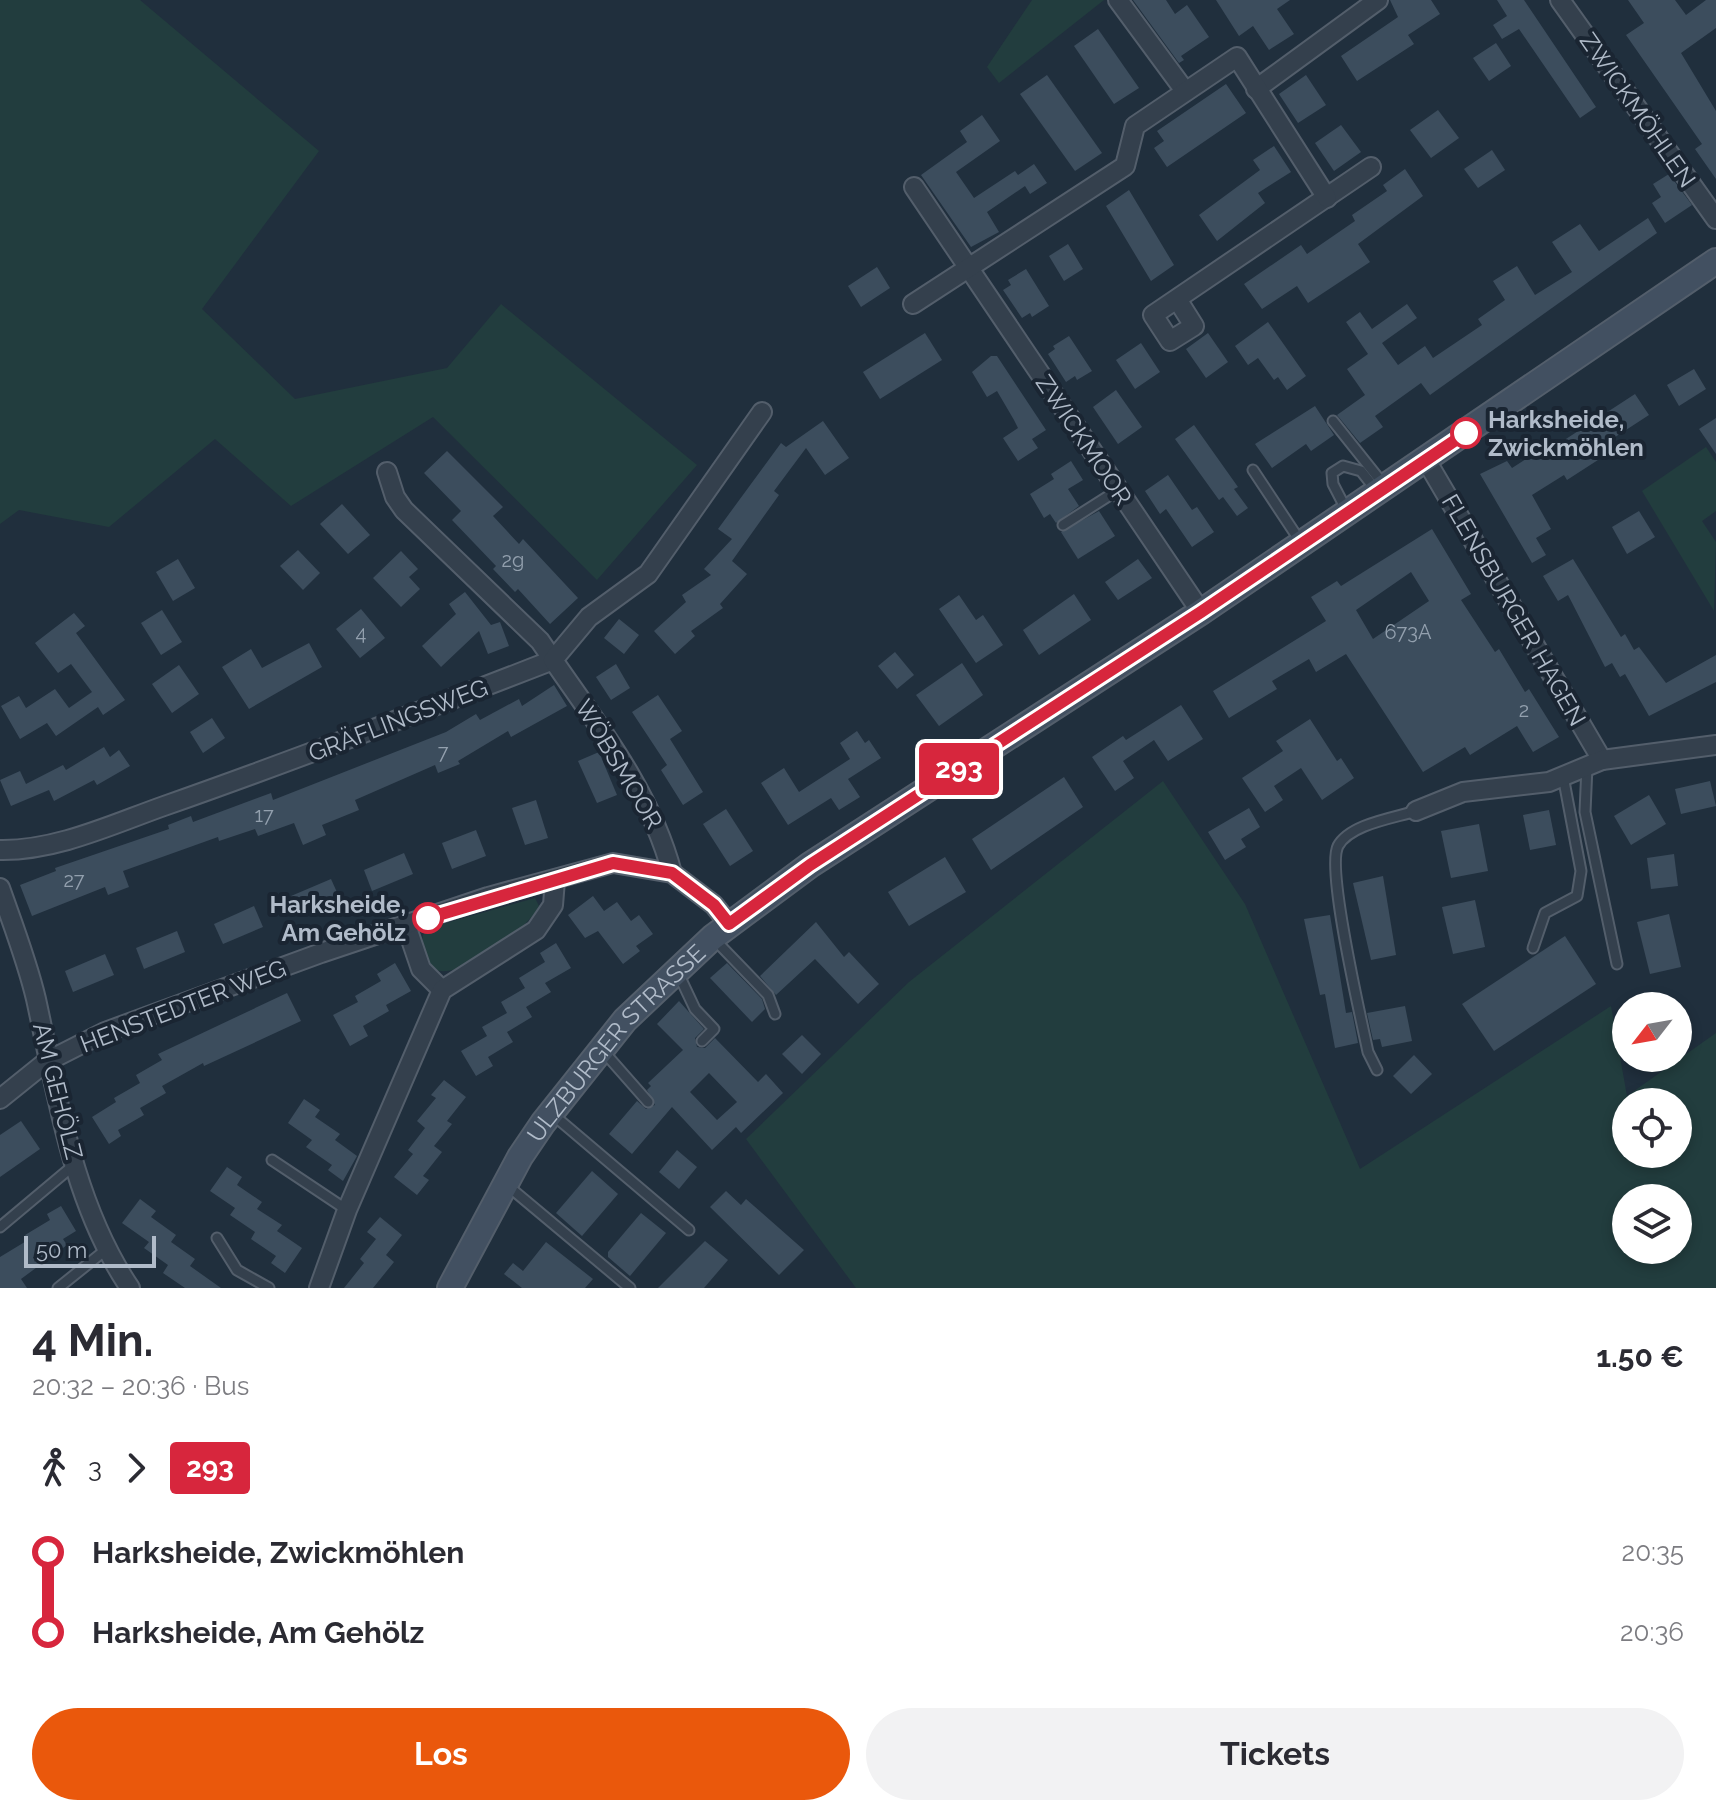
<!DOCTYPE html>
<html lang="de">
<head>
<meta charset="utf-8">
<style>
  body { margin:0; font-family:Raleway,sans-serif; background:#f2f2f3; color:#2b2b33; height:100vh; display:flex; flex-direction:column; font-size:30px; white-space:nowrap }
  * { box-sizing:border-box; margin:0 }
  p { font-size:26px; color:#7c7c81 }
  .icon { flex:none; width:44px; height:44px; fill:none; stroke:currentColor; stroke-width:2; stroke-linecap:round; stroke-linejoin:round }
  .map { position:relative; height:1288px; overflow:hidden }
  .side { display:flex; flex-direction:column; background:#fff; flex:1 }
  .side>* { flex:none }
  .badge { padding:0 16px; border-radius:6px; font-size:28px; line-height:52px }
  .needle { width:52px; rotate:239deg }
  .controls { position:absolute; left:1612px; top:992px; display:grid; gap:16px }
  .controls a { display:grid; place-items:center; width:80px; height:80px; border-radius:50%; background:#fff; box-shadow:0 4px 12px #0003; font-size:40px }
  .scale { position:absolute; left:24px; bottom:20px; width:132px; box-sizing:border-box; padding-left:8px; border:4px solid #b0bbc9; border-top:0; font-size:22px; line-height:28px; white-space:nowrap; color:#b0bbc9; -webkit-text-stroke:6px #1a2532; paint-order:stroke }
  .map>.badge { position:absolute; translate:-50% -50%; box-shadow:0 0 0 4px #fff }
  .legs { display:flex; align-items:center; gap:12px; height:88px; padding:0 32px; font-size:26px }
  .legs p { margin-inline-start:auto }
  .overview { display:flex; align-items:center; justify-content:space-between; height:136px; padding:0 32px }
  h1 { font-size:44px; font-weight:700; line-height:60px }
  .button { display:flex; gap:16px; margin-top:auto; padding:16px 32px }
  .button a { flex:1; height:92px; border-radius:48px; background:#ea580c; color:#fff; font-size:32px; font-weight:700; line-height:92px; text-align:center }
  .button a+a { background:#f2f2f3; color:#2b2b33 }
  ul { padding:0 32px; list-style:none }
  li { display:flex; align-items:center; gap:28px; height:80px; font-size:30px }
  li i { display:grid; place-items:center; width:12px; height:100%; margin:0 10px; background:currentColor }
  li i::after { content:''; width:20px; height:20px; margin:-10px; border:6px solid; border-radius:50%; background:#fff }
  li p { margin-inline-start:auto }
  li:first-child i { background:linear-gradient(#0000 50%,currentColor 0) }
  li:last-child i { background:linear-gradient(currentColor 50%,#0000 0) }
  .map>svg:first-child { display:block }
  .green { fill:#223d3e; fill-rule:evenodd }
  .building { fill:#3c4d5d; fill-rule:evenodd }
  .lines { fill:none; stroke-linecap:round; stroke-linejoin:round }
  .lane-casing { stroke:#535e6b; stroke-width:13 }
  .street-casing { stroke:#535e6b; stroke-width:22 }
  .secondary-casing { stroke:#535e6b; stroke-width:28 }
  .lane { stroke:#34404d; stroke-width:9 }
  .street { stroke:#34404d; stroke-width:18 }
  .secondary { stroke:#425061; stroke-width:24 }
  .line-1-casing { stroke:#fff; stroke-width:18 }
  .line-1 { stroke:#d7263d; stroke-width:12 }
  .stop-1-dot { fill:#fff; stroke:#d7263d; stroke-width:4 }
  .labels { text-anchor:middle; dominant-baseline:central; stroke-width:8; stroke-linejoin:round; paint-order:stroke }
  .number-label { font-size:20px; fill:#93a0ae }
  .street-label { font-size:24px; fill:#b0bbc9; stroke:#1a2532 }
  .stop-label { font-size:24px; font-weight:bold; fill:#b0bbc9; stroke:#1a2532; text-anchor:start }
</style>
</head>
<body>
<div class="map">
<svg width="1716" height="1288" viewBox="0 0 1716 1288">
  <rect width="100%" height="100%" fill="#202f3d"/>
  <g class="green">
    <path d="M0,0H140L319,151L202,309L295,399L447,368L501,304L697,465L597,580L433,417L291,506L215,439L109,527L19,510L0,524Z"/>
    <path d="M1032,0H1104L999,83L987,67Z"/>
    <path d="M1706,447L1716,462V511L1702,521L1716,542L1714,611L1642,491Z"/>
    <path d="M1163,781L1245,904L1360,1169L1611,1006L1627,1096L1716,1033V1288H856L746,1139L909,982ZM1626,1102H1678V1154H1626ZM1626,1198H1678V1250H1626Z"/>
    <path d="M535,898L539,906C528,932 413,1020 423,935L432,927Z"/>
  </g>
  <g class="building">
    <path d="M1133,0H1166L1175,14L1187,5L1209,37L1181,56L1184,60L1179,63Z"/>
    <path d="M1216,0H1290L1277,9L1294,34L1269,50L1253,26L1239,36Z"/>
    <path d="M1390,0H1431L1440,14L1408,35L1414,44L1357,81L1341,56L1398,17Z"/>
    <path d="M1497,0H1524L1596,107L1580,118L1519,29L1502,39L1493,25L1507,16Z"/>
    <path d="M1628,0H1675L1686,15L1706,0H1716V28L1681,53L1716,111V179L1695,149L1702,144L1626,35L1644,23Z"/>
    <path d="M1098,29L1139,88L1114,104L1074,46Z"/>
    <path d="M1496,43L1511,66L1489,81L1473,58Z"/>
    <path d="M1047,75L1102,153L1075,171L1020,94Z"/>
    <path d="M1306,75L1326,105L1298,123L1279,94Z"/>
    <path d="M1226,84L1246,113L1167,167L1154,148L1164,141L1157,131Z"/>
    <path d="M1438,110L1459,138L1431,158L1410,130Z"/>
    <path d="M982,115L1000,141L956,172L974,198L1015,171L1018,175L1034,164L1047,183L1030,194L1025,186L987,212L999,232L971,247L921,175L967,142L960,131Z"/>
    <path d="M1341,125L1361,152L1334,171L1315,143Z"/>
    <path d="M1274,146L1291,172L1258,193L1265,203L1217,241L1199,215L1260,170L1253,160Z"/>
    <path d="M1492,150L1505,170L1478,188L1464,169Z"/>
    <path d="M1405,169L1423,196L1358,244L1370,262L1308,303L1297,286L1262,309L1244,284L1301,245L1307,254L1355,221L1352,215L1387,191L1383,185Z"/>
    <path d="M1669,174L1692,205L1665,223L1652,203L1661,197L1653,184Z"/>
    <path d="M1129,190L1174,265L1151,281L1106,206Z"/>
    <path d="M1648,218L1657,233L1430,395L1421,383L1375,416L1383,427L1360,443L1337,415L1365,395L1347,369L1368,354L1346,322L1360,312L1372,329L1407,304L1417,318L1382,343L1398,365L1425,346L1433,358L1482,325L1478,319L1505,300L1493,281L1517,266L1535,295L1572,272L1552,242L1580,224L1599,251Z"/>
    <path d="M1068,244L1083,269L1064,281L1049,256Z"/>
    <path d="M877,267L890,288L861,307L848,286Z"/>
    <path d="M1026,269L1049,306L1032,317L1030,313L1022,318L1003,290L1011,285L1008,280Z"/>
    <path d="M1268,322L1306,376L1287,390L1278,377L1274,380L1258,358L1248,365L1235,346Z"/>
    <path d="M925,333L942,360L880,399L863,372Z"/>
    <path d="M1208,333L1228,362L1206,378L1186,349Z"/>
    <path d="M1069,336L1092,371L1077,380L1075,376L1066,382L1048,354L1055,349L1053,346Z"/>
    <path d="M1141,343L1160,372L1135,389L1116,360Z"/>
    <path d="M991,356H997L1046,430L1032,439L1038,448L1018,461L1003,438L1018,428L1014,420L997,391L987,397L972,372Z"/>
    <path d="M1694,369L1706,389L1679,406L1667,385Z"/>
    <path d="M1116,390L1142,427L1118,444L1093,407Z"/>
    <path d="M1635,394L1649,415L1609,441L1615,449L1567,480L1564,475L1532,495L1551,529L1536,538L1546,555L1532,563L1480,474L1507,461L1512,468L1546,446L1549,450Z"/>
    <path d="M1315,406L1334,435L1311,451L1306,444L1272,468L1255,444Z"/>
    <path d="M1716,418V454L1699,429Z"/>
    <path d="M823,421L849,458L825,475L806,448L774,491L779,495L732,561L747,574L720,604L723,608L691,631L695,636L675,654L654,631L686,602L682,595L711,575L704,569L732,539L718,529L781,443L786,447Z"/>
    <path d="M1194,425L1238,487L1234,489L1248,508L1237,516L1223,497L1219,500L1175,439Z"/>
    <path d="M447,451L503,507L493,516L519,544L523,539L578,598L550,624L518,589L515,592L493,569L496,566L452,520L461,511L424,473Z"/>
    <path d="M1071,461L1083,480L1068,489L1079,506L1056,523L1050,514L1044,518L1030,494L1054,479L1051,474Z"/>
    <path d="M1168,475L1192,510L1197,507L1214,532L1192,547L1166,509L1160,514L1145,491Z"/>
    <path d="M342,504L370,535L348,554L320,524Z"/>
    <path d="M1099,511L1115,536L1078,559L1061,532Z"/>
    <path d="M1639,511L1655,537L1627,554L1612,527Z"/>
    <path d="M1432,529L1471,594L1461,600L1495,652L1499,649L1525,692L1529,689L1559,737L1533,752L1517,726L1470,755L1465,747L1423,772L1346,654L1316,672L1309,659L1272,681L1277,689L1229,718L1213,691L1326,621L1311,597L1337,581L1341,586ZM1411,572L1429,601L1373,639L1356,610Z"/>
    <path d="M298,550L320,573L303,590L280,566Z"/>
    <path d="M401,551L418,569L409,577L420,589L401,607L373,578Z"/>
    <path d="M178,559L195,588L173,601L156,572Z"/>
    <path d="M1138,559L1152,578L1118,600L1105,582Z"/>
    <path d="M1573,559L1621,637L1625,634L1634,650L1639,647L1666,683L1716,655V682L1649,716L1625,674L1620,677L1612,663L1605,667L1568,595L1558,601L1543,576Z"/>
    <path d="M465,592L491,625L500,622L509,646L488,654L479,631L441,667L422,646L456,614L449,604Z"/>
    <path d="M1074,594L1091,620L1039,655L1023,630Z"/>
    <path d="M959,595L976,620L983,615L1003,645L976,663L939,609Z"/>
    <path d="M361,609L385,638L360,658L336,629Z"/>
    <path d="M162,610L182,642L161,655L141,623Z"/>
    <path d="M74,613L85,626L76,633L125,700L103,715L98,707L56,736L47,723L20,739L1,706L19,696L26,708L55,689L69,708L92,692L71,664L58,673L35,643Z"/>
    <path d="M619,619L639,635L624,654L604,638Z"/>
    <path d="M309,643L322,667L249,709L222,667L251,649L262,668Z"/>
    <path d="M895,652L914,675L897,689L878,666Z"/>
    <path d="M962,663L983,695L939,726L916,695Z"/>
    <path d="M616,664L630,688L611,700L596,677Z"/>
    <path d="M179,665L199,694L172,713L152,684Z"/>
    <path d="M554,685L567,706L511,737L508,731L458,761L460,764L438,773L435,765L355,800L359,810L322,825L326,835L303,845L294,823L258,836L255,829L219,841L218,837L123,871L129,887L108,895L105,887L32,916L20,885L56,871L55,868L169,829L168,825L191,816L193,822L271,793L273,800L446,732L476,714L480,720L519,699L522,706Z"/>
    <path d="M658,695L682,731L670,739L703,792L683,805L661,770L667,765L632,712Z"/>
    <path d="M1181,705L1203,739L1168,761L1154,740L1123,761L1134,778L1115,791L1092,757L1123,736L1126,740Z"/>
    <path d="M212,718L225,738L203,753L190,732Z"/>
    <path d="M1310,719L1337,761L1341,758L1354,778L1322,800L1301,768L1274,786L1283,800L1265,812L1242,778L1283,751L1276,741Z"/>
    <path d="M857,731L865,743L869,740L881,758L848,779L860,797L839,810L831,798L788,825L761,783L784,768L799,792L850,759L840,743Z"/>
    <path d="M104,747L110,757L119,750L130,766L97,785L94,780L54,801L49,790L11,806L0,780L20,771L26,784L63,765L66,770Z"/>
    <path d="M599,752L617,795L597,803L578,761Z"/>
    <path d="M1064,777L1083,807L991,870L972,839Z"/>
    <path d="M1710,781L1716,806L1681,814L1675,789Z"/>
    <path d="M1649,795L1666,824L1631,845L1614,816Z"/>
    <path d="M536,800L548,838L525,845L512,808Z"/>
    <path d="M1249,808L1260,827L1241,839L1246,847L1225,860L1208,832Z"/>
    <path d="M726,809L753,851L730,866L703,824Z"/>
    <path d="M1549,810L1556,845L1530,850L1523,815Z"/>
    <path d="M1479,824L1488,871L1451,878L1441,831Z"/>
    <path d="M476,830L486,856L452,869L442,843Z"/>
    <path d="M404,853L413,874L372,891L364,870Z"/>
    <path d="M1674,854L1678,886L1651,889L1647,858Z"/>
    <path d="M945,857L966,892L909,926L888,892Z"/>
    <path d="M1383,876L1396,955L1371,960L1353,883Z"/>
    <path d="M331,879L340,899L299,916L291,896Z"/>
    <path d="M593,896L604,911L617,902L631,921L639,915L653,934L636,946L640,951L623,964L598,931L585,938L568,915Z"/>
    <path d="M1475,900L1485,947L1453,954L1442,907Z"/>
    <path d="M254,906L263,927L223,944L214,924Z"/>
    <path d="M1669,914L1681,967L1650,974L1637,922Z"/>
    <path d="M1330,915L1346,1013L1352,1012L1358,1043L1335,1048L1325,994L1320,995L1304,919Z"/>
    <path d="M816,922L844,957L849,952L879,984L858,1004L815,959L776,995L760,976Z"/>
    <path d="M177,931L185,952L144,969L136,948Z"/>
    <path d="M1565,936L1596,984L1494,1051L1462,1004Z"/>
    <path d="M556,943L571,968L545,983L551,992L526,1007L532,1017L507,1032L513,1042L488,1057L493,1066L476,1076L461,1051L487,1036L482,1027L507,1013L501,1002L525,988L519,978L545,962L540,953Z"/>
    <path d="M105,954L114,975L73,992L65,971Z"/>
    <path d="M395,963L411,991L386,1005L389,1011L363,1026L368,1036L350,1046L333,1015L358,1002L355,996L381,981L377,974Z"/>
    <path d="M727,963L762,999L765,1009L752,1022L710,978Z"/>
    <path d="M287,993L301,1021L204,1066L203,1063L162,1086L166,1093L140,1108L144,1115L118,1130L121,1136L109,1144L92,1117L116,1102L114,1098L140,1083L136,1075L162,1060L158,1054Z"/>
    <path d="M679,1001L704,1029L695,1038L697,1047L705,1048L715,1038L758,1082L766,1074L783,1093L741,1133L736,1127L712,1150L672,1107L632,1154L609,1134L637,1101L646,1109L655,1105L647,1090L651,1086L648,1083L683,1050L657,1024ZM709,1073L737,1102L717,1120L690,1092Z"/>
    <path d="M1405,1006L1412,1041L1382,1047L1380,1039L1373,1040L1367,1013Z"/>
    <path d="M802,1035L821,1054L802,1074L782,1054Z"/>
    <path d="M1414,1055L1432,1074L1411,1094L1393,1076Z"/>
    <path d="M444,1080L466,1097L447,1121L452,1124L434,1146L442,1152L423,1176L429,1180L417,1195L394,1177L413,1154L408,1150L425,1128L417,1121L436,1098L431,1095Z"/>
    <path d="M304,1099L320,1110L315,1117L340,1134L335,1140L357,1156L343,1181L328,1170L332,1165L306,1147L312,1140L288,1123Z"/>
    <path d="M21,1121L40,1149L0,1177V1135Z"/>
    <path d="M677,1150L697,1167L679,1189L659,1172Z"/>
    <path d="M227,1167L242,1177L237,1185L262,1202L257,1209L282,1225L277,1231L302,1248L285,1273L271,1263L276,1256L251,1239L255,1232L230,1215L235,1208L210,1191Z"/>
    <path d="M592,1171L618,1194L582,1236L556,1213Z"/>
    <path d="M726,1191L741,1205L746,1199L804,1250L779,1275L710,1207Z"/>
    <path d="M140,1199L156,1211L151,1217L176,1235L171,1242L195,1259L190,1266L221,1288H185L163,1273L168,1265L144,1248L149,1242L122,1223Z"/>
    <path d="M61,1206L76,1231L63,1239L67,1245L21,1279L27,1288H0V1257L28,1240L25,1235L50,1220L47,1214Z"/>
    <path d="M641,1213L666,1233L630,1276L608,1257V1252Z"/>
    <path d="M380,1217L402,1235L386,1255L394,1262L373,1288H344L364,1263L360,1259L376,1239L367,1232Z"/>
    <path d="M705,1241L728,1260L704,1288H658Z"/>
    <path d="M546,1242L593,1279L585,1288H522L504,1274L513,1263L523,1271Z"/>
  </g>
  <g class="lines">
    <defs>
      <g id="lane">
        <path d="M1333,421L1384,485"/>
        <path d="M1253,470L1300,541"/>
        <path d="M1347,511L1333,484L1332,473L1343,466L1361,471L1376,490"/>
        <path d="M1063,525L1118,490"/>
        <path d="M1587,766L1585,812L1617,964"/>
        <path d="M715,940L768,995L775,1014"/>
        <path d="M1533,948L1545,913L1577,896L1581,871L1563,776"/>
        <path d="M678,973L695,1009L714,1029L702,1041"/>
        <path d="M604,1052L648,1102"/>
        <path d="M1377,1070L1368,1052C1361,1018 1326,869 1338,846C1350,824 1394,818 1416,811"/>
        <path d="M551,1113L689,1230"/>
        <path d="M272,1160L347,1210"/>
        <path d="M508,1186L630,1288"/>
        <path d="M0,1227L74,1165"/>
        <path d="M217,1238L237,1270L269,1288"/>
        <path d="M58,1288L108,1248"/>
      </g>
      <g id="street">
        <path d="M1118,0L1185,91"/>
        <path d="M1560,0L1716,219"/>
        <path d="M1256,89L1378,0"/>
        <path d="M914,187L1201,612"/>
        <path d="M1177,299L1194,326L1170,341L1153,315L1371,167"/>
        <path d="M913,304L1125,166L1135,126L1237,57L1327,198"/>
        <path d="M1426,460L1602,760"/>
        <path d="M1416,811L1463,792L1549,782L1602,760L1716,745"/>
        <path d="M0,850C56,851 113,824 164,806C295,760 424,710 553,660L540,641L404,510L395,497L387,472"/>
        <path d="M672,873C651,793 600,728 553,660L589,617L648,574L762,412"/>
        <path d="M0,888C13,925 27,961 36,999C57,1095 73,1204 130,1288"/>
        <path d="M406,925L421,969L442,990"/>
        <path d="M0,1099L46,1062L105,1032L321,953L488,897L613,863L672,873L714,905L729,924"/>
        <path d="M319,1288L347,1210L442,990L536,930L553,905L555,880"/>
      </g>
      <g id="secondary">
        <path id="s1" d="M450,1288L520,1157L543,1123L625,1020L713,937L810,865L1201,612L1716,261"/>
      </g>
    </defs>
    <use href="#lane" class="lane-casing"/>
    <use href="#street" class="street-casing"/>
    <use href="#secondary" class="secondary-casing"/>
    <use href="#lane" class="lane"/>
    <use href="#street" class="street"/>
    <use href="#secondary" class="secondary"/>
  </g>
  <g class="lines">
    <defs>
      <path id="line-1" d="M428,918L613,863L672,873L714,905L729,924L810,865L1201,612L1466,433"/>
    </defs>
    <use href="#line-1" class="line-1-casing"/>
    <use href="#line-1" class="line-1"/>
  </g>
  <g class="stop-1-dot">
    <circle cx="1466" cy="433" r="14"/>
    <circle cx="428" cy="918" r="14"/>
  </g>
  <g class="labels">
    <g class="number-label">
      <text x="513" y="560">2g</text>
      <text x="1408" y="632">673A</text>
      <text x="361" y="633">4</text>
      <text x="1524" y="710">2</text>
      <text x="443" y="752">7</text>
      <text x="264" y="815">17</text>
      <text x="74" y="880">27</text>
    </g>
    <g class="street-label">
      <text transform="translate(1638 110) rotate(55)">ZWICKMÖHLEN</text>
      <text transform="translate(1084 440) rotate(56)">ZWICKMOOR</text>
      <text transform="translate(1514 610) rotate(60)">FLENSBURGER HAGEN</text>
      <text transform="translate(398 720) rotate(-21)">GRÄFLINGSWEG</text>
      <text transform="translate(619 764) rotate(59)">WÖBSMOOR</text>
      <text transform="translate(183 1006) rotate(-21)">HENSTEDTER WEG</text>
      <text stroke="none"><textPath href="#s1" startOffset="298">ULZBURGER STRASSE</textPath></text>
      <text transform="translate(58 1091) rotate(76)">AM GEHÖLZ</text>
    </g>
    <g class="stop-label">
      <text x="1488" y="419">Harksheide,<tspan x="1488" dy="28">Zwickmöhlen</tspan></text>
      <text x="406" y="904" text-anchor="end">Harksheide,<tspan x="406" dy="28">Am Gehölz</tspan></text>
    </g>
  </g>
</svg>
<div class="controls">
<a><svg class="needle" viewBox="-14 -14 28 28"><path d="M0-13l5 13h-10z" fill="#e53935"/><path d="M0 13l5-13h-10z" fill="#7c7c81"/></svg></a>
<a><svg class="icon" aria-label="locate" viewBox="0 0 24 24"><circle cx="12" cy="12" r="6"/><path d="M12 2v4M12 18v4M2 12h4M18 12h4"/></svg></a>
<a><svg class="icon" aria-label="layers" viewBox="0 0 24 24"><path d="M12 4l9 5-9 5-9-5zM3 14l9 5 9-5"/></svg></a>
</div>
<div class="scale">50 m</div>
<b class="badge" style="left:959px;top:769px;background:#d7263d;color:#fff">293</b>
</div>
<section class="side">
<div class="overview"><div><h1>4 Min.</h1><p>20:32 – 20:36 · Bus</p></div><b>1.50 €</b></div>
<div class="legs"><svg class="icon" aria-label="walk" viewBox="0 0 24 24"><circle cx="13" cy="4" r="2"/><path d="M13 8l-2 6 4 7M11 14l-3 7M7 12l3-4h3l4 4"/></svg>3<svg class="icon" aria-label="forward" viewBox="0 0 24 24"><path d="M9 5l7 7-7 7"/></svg><b class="badge" style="background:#d7263d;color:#fff">293</b></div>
<ul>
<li><i style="color:#d7263d"></i><b>Harksheide, Zwickmöhlen</b><p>20:35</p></li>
<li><i style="color:#d7263d"></i><b>Harksheide, Am Gehölz</b><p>20:36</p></li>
</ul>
<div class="button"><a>Los</a><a>Tickets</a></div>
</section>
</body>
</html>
